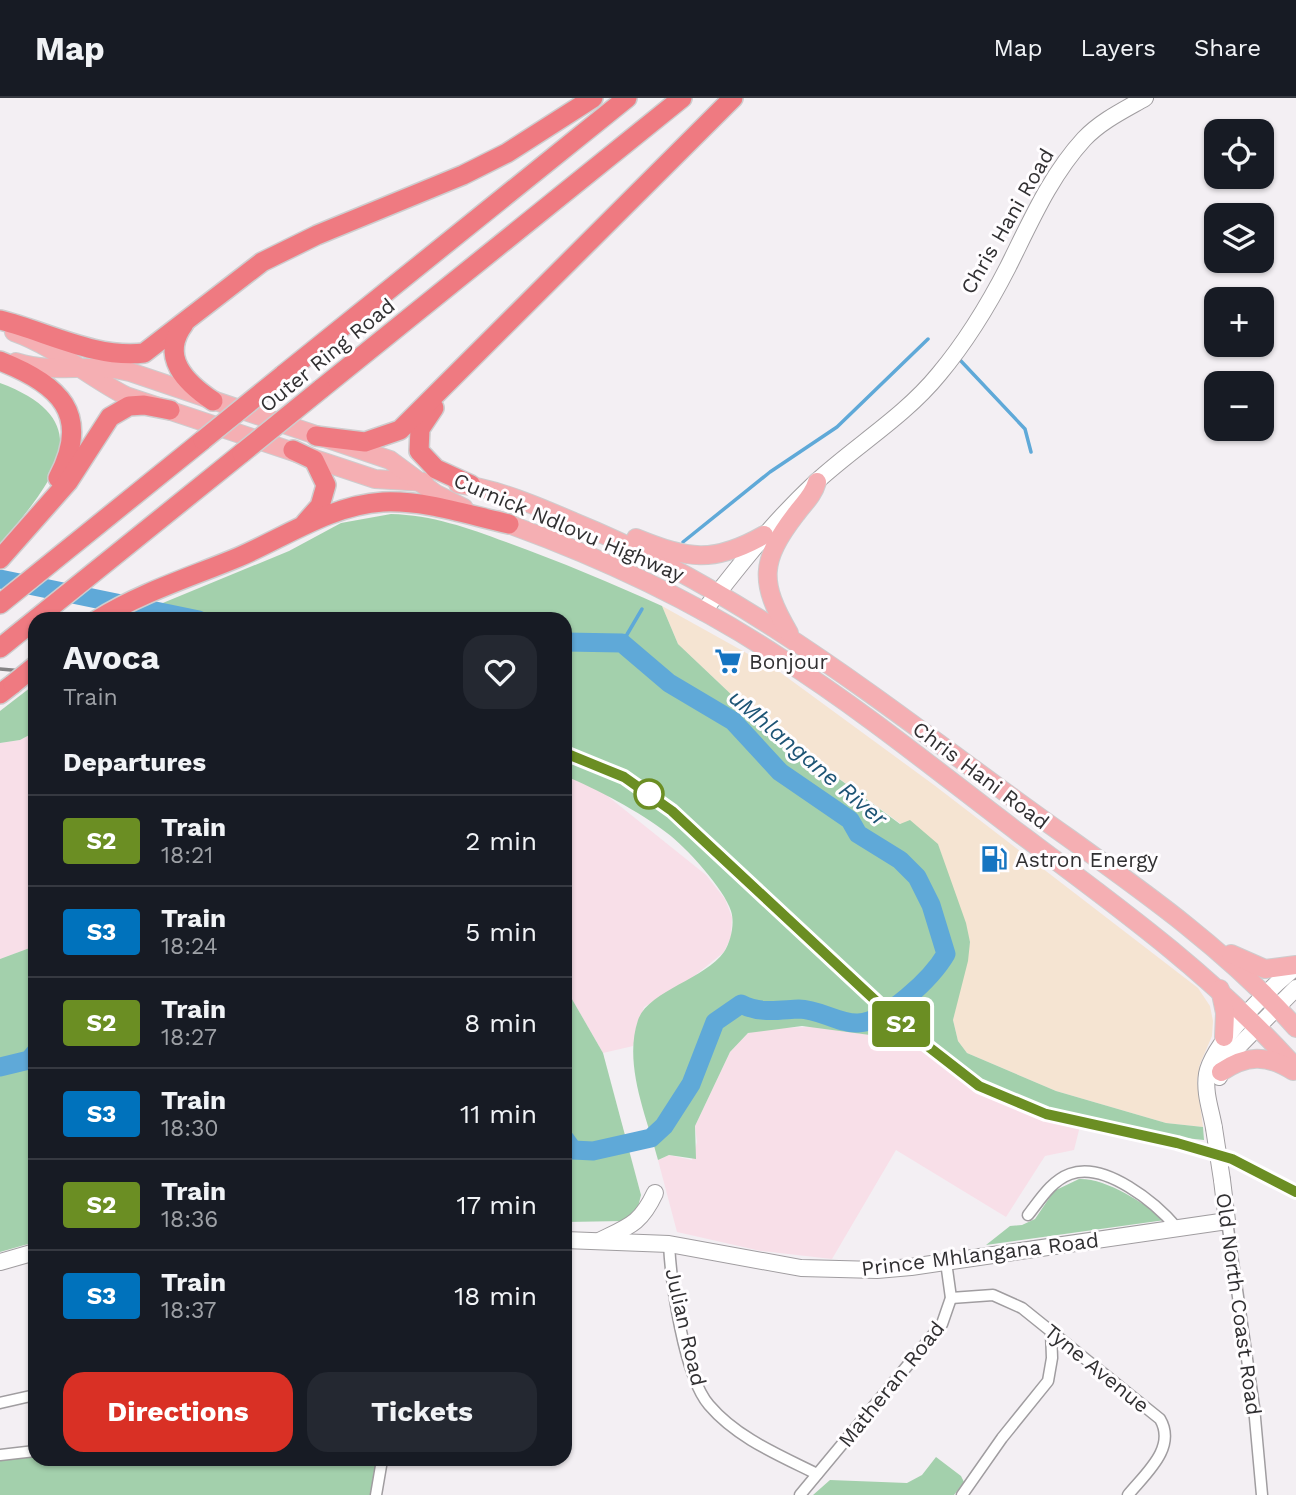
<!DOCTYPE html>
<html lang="en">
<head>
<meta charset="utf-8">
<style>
  body { margin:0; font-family:"Work Sans",sans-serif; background:#242831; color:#f1f3f6; height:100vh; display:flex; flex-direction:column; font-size:26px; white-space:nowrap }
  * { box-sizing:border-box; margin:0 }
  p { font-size:23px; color:#9ea1a6 }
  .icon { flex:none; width:38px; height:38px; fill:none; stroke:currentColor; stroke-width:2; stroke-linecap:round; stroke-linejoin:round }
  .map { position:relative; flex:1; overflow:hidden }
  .side { position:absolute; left:28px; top:514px; width:544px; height:854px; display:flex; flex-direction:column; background:#171b24; border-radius:21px; box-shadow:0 2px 5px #0004 }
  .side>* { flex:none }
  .badge { padding:0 14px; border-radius:5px; font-size:24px; line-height:46px }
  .controls { position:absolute; left:1204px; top:21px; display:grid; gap:14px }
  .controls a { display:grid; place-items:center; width:70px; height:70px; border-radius:14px; background:#171b24; box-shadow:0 2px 5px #0004; font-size:35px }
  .map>.badge { position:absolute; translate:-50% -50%; box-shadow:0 0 0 4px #fff }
  h2 { padding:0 35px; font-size:26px; line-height:63px }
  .round { display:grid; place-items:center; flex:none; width:74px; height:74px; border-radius:21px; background:#242831 }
  .summary { display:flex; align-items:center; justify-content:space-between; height:119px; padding:0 35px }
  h1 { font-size:33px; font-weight:700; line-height:52px }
  .button { display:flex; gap:14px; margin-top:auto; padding:14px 35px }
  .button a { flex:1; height:80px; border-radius:21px; background:#d93025; color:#fff; font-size:28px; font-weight:700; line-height:80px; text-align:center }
  .button a+a { background:#242831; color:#f1f3f6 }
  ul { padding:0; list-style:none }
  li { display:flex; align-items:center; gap:21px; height:91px; padding:0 35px; border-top:2px solid #363941 }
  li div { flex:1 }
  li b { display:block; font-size:26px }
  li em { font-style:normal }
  li .badge { min-width:77px; font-weight:700; text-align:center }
  header { display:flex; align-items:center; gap:42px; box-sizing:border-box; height:98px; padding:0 35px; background:#171b24; border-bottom:2px solid #363941 }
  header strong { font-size:33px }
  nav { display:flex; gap:38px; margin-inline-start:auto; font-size:24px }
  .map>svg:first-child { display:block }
  .commercial { fill:#f5e4d2 }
  .industrial { fill:#f8dfe8 }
  .green { fill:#a3d0ac }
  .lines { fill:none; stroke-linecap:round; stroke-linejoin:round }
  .stream { stroke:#5fa9d8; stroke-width:3.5 }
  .river { stroke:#5fa9d8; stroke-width:19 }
  .street-casing { stroke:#a09da0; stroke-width:13 }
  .secondary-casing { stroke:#a09da0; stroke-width:18 }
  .primary-casing { stroke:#cecdce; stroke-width:20 }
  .highway-casing { stroke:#cecdce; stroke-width:22 }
  .street { stroke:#fff; stroke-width:10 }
  .secondary { stroke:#fff; stroke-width:16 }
  .primary { stroke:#f5afb3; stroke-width:18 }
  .highway { stroke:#ef7a81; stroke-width:19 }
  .rail { stroke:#848284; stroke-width:3.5 }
  .secondary-bridge-casing { stroke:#a09da0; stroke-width:18; stroke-linecap:butt }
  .highway-bridge-casing { stroke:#cecdce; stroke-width:22; stroke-linecap:butt }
  .secondary-bridge { stroke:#fff; stroke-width:16 }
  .highway-bridge { stroke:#ef7a81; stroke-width:19 }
  .line-casing { stroke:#fff; stroke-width:16 }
  .line { stroke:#6b8e23; stroke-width:10 }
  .stop-dot { fill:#fff; stroke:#6b8e23; stroke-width:3.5 }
  .labels { text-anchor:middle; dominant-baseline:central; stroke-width:6; stroke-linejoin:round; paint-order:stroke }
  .street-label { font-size:21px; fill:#313032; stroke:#fffdff }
  .poi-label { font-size:21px; fill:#313032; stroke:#fffdff; text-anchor:start }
  .water-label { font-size:23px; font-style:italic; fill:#1d5475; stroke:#fffdff }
</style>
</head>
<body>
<header>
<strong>Map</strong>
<nav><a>Map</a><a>Layers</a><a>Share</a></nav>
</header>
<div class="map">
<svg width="1296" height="1397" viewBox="0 0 1296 1397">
  <rect width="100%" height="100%" fill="#f3eff3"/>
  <path class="commercial" d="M662,508L777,572L934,687L1198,890L1210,908L1213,923L1212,938L1200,966L1197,983L1203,1029L1166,1025L1056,993L967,955L958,943L953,922L970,844L938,746L901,726L780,637L773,636L678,546Z"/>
  <g class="industrial">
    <path d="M35,634V848L0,861V645L20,642Z"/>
    <path d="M565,678L600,692L706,777L725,801L732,819L731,839L724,854L687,884L644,909L633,948L603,955L565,889Z"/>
    <path d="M814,929L885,939L917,930L932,947L995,991L1030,1006L1082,1020L1074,1052L1045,1058L1006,1119L896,1052L832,1161L761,1153L677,1134L658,1062L669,1057L692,1062L697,1044L695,1028L730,954L748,935L764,930Z"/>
  </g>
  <g class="green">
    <path d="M0,285C105,324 51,386 0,446Z"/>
    <path d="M391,416C432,417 468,430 506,444C559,463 611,485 662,508L678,546L773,636L780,637L900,726L910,722L938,746L966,825L970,844L968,863L953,922L958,943L967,955L1056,993L1166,1025L1203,1029L1204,1042C1103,1031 988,1008 917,930L885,939L802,928L748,935L730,954L695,1028L696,1061L669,1057L658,1062C647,1019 623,967 638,922C648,893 705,881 724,854C731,843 735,825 731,813C725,792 685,748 667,735C640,714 597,691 565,678V522L124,521L289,453L341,425Z"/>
    <path d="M35,586V634L20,642L0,645V613Z"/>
    <path d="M35,848V1144L0,1154V861Z"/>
    <path d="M565,889L603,955L641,1097L637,1113L624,1123L566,1124L565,1122Z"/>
    <path d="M1079,1081C1106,1080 1144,1105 1165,1122L986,1147L1010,1128L1022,1127L1035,1121L1054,1093Z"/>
    <path d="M35,1357V1362H376L370,1397H0V1362Z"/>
    <path d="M936,1359L961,1378L964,1384L954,1397H813L830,1382L907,1385L922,1377Z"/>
  </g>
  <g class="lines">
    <g class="stream">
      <path d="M960,262L1025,331L1031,354"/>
      <path d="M683,444L770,374L837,329L928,241"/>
      <path d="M622,545L642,511"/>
    </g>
    <g class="river">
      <path d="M0,481L199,522"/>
      <path d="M565,544L622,545L669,585L733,623L780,674L850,722L858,736L900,762L917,779L931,807L946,856C932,880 886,924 858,925C839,926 819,911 799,911C778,912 760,916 741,906L715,924L691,986L664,1028L651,1040L593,1053L573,1052L565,1041"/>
      <path d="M0,969L29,962L35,955"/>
    </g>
    <defs>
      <g id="street">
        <path d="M1028,1117C1040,1102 1051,1083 1070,1076C1105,1063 1156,1105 1177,1130"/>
        <path d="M1227,1123L1254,1309L1262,1397"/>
        <path d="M669,1146C671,1185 684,1278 709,1307C737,1340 779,1357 817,1376"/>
        <path d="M951,1200L993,1197L1022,1210L1160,1321C1177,1350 1145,1376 1128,1397"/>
        <path d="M0,1305L35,1297"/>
        <path d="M0,1357L35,1353"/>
        <path d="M376,1397L382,1362"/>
        <path d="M800,1397L942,1226L951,1200L946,1164"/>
        <path d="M962,1397L1002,1340L1048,1283L1052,1260L1051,1232"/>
      </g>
      <g id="secondary">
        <path d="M703,514C738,469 773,424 815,385C855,348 904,319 939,276C965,245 989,206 1008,169C1030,125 1050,78 1084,41C1101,23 1124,12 1145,0"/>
        <path d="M1219,979L1228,959L1296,890"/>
        <path d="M1214,1030C1211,1012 1204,995 1207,976C1213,944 1270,890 1296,869"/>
        <path d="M565,1142L669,1146L801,1170L877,1172L911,1169L1227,1123L1222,1082"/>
        <path d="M601,1142C630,1128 641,1125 655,1095"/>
        <path d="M0,1164L35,1154"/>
      </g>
      <g id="primary">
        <path d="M14,234C56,249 87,278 126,298L375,381L424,384"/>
        <path d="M16,264C59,277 89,264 130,274L390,362L436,396L464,410"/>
        <path d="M458,386C498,391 537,408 574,424C737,490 872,597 1013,700C1110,771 1216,839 1296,930"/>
        <path d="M497,422C596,457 693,502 781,560C864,613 941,676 1019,735C1117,808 1214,878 1296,970"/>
        <path d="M636,440C688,461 713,466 764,437"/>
        <path d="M789,535C759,484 760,463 796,416C804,405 813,398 817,384"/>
        <path d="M1231,856L1265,871L1296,867"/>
        <path d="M1220,891L1225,915L1224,939"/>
        <path d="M1221,974C1246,957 1267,956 1293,973"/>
      </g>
      <g id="highway">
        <path d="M0,222C45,233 96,261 144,255L262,164L317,137L463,77L507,55L593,0"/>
        <path d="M184,226C159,259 186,285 213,303"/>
        <path d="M0,263C59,286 92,316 58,380"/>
        <path d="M283,277L627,0"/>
        <path d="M321,291L682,0"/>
        <path d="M434,310L420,331L419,353L436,371L471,387"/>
        <path d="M316,338L365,344L400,332L733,0"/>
        <path d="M293,352L314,362L326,387L320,408L305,425"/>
        <path d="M0,461L68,384L110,319L129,308L144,307L170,312"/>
        <path d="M0,506L203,342"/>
        <path d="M97,522C142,494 191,479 239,459C285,439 331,407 383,404C425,402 468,417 509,426"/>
        <path d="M0,550L242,355"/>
        <path d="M0,596L13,586"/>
      </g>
    </defs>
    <use href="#street" class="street-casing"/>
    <use href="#secondary" class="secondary-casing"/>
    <use href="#primary" class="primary-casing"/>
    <use href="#highway" class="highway-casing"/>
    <use href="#street" class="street"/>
    <use href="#secondary" class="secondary"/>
    <use href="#primary" class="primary"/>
    <use href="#highway" class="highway"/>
    <g class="rail">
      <path d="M0,571L35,574"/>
      <path d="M565,655C637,675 689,726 742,776C784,816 826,856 868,896C900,926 932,957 969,981C1067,1046 1195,1028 1296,1094"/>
    </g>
    <defs>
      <path id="secondary-bridge" d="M1214,1030L1222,1082"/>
      <g id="highway-bridge">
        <path d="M203,342L283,277"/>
        <path d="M242,355L321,291"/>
        <path d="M13,586L35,568"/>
      </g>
    </defs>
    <use href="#secondary-bridge" class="secondary-bridge-casing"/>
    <use href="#highway-bridge" class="highway-bridge-casing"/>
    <use href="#secondary-bridge" class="secondary-bridge"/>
    <use href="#highway-bridge" class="highway-bridge"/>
  </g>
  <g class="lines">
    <defs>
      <path id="line" d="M565,655L624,679L672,713L907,932L979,988L1046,1016L1177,1045L1232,1061L1296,1094"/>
    </defs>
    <use href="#line" class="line-casing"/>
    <use href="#line" class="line"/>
  </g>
  <defs>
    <symbol id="supermarket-bare" viewBox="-9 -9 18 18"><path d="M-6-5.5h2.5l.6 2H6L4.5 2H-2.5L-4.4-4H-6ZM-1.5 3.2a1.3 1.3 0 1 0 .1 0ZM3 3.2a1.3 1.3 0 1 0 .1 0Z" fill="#1674c1" stroke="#fffdff" stroke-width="2.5" paint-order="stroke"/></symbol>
    <symbol id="fuel-bare" viewBox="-9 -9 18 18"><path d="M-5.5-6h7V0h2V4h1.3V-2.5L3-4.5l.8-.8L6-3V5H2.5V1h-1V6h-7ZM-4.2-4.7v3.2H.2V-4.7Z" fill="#1674c1" stroke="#fffdff" stroke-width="2.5" paint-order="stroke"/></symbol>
  </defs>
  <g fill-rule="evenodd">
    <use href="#supermarket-bare" x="709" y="544" width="38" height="38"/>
    <use href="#fuel-bare" x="975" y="742" width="38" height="38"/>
  </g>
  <circle class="stop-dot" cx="649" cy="696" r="14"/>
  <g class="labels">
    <g class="street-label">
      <text transform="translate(1007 123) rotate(-60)">Chris Hani Road</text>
      <text transform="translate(327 257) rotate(-39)">Outer Ring Road</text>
      <text transform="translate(569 429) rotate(23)">Curnick Ndlovu Highway</text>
      <text transform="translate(981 677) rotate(37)">Chris Hani Road</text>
      <text transform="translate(980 1156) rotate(-7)">Prince Mhlangana Road</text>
      <text transform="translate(1239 1206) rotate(82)">Old North Coast Road</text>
      <text transform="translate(686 1229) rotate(77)">Julian Road</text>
      <text transform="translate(1097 1270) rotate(39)">Tyne Avenue</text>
      <text transform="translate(891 1286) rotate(-51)">Matheran Road</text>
    </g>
    <g class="poi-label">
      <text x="749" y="563">Bonjour</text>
      <text x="1015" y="761">Astron Energy</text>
    </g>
    <g class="water-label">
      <text transform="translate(808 660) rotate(40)">uMhlangane River</text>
    </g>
  </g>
</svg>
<div class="controls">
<a><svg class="icon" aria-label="locate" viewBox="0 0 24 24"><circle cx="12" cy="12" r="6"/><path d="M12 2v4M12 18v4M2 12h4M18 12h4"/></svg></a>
<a><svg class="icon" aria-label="layers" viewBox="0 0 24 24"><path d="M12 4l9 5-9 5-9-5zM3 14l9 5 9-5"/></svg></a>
<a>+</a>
<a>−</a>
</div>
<b class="badge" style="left:901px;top:926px;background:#6b8e23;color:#fff">S2</b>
<section class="side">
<div class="summary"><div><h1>Avoca</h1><p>Train</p></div><a class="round"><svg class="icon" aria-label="heart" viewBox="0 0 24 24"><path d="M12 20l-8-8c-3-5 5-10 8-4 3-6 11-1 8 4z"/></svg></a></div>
<h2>Departures</h2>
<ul>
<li><span class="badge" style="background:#6b8e23;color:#fff">S2</span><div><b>Train</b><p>18:21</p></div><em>2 min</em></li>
<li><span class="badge" style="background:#0072bc;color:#fff">S3</span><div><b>Train</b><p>18:24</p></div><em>5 min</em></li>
<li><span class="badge" style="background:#6b8e23;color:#fff">S2</span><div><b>Train</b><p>18:27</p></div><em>8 min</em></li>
<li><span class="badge" style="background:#0072bc;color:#fff">S3</span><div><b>Train</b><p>18:30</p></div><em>11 min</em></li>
<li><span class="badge" style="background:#6b8e23;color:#fff">S2</span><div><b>Train</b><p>18:36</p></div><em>17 min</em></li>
<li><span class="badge" style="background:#0072bc;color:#fff">S3</span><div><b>Train</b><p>18:37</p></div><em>18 min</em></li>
</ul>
<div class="button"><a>Directions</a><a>Tickets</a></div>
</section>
</div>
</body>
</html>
